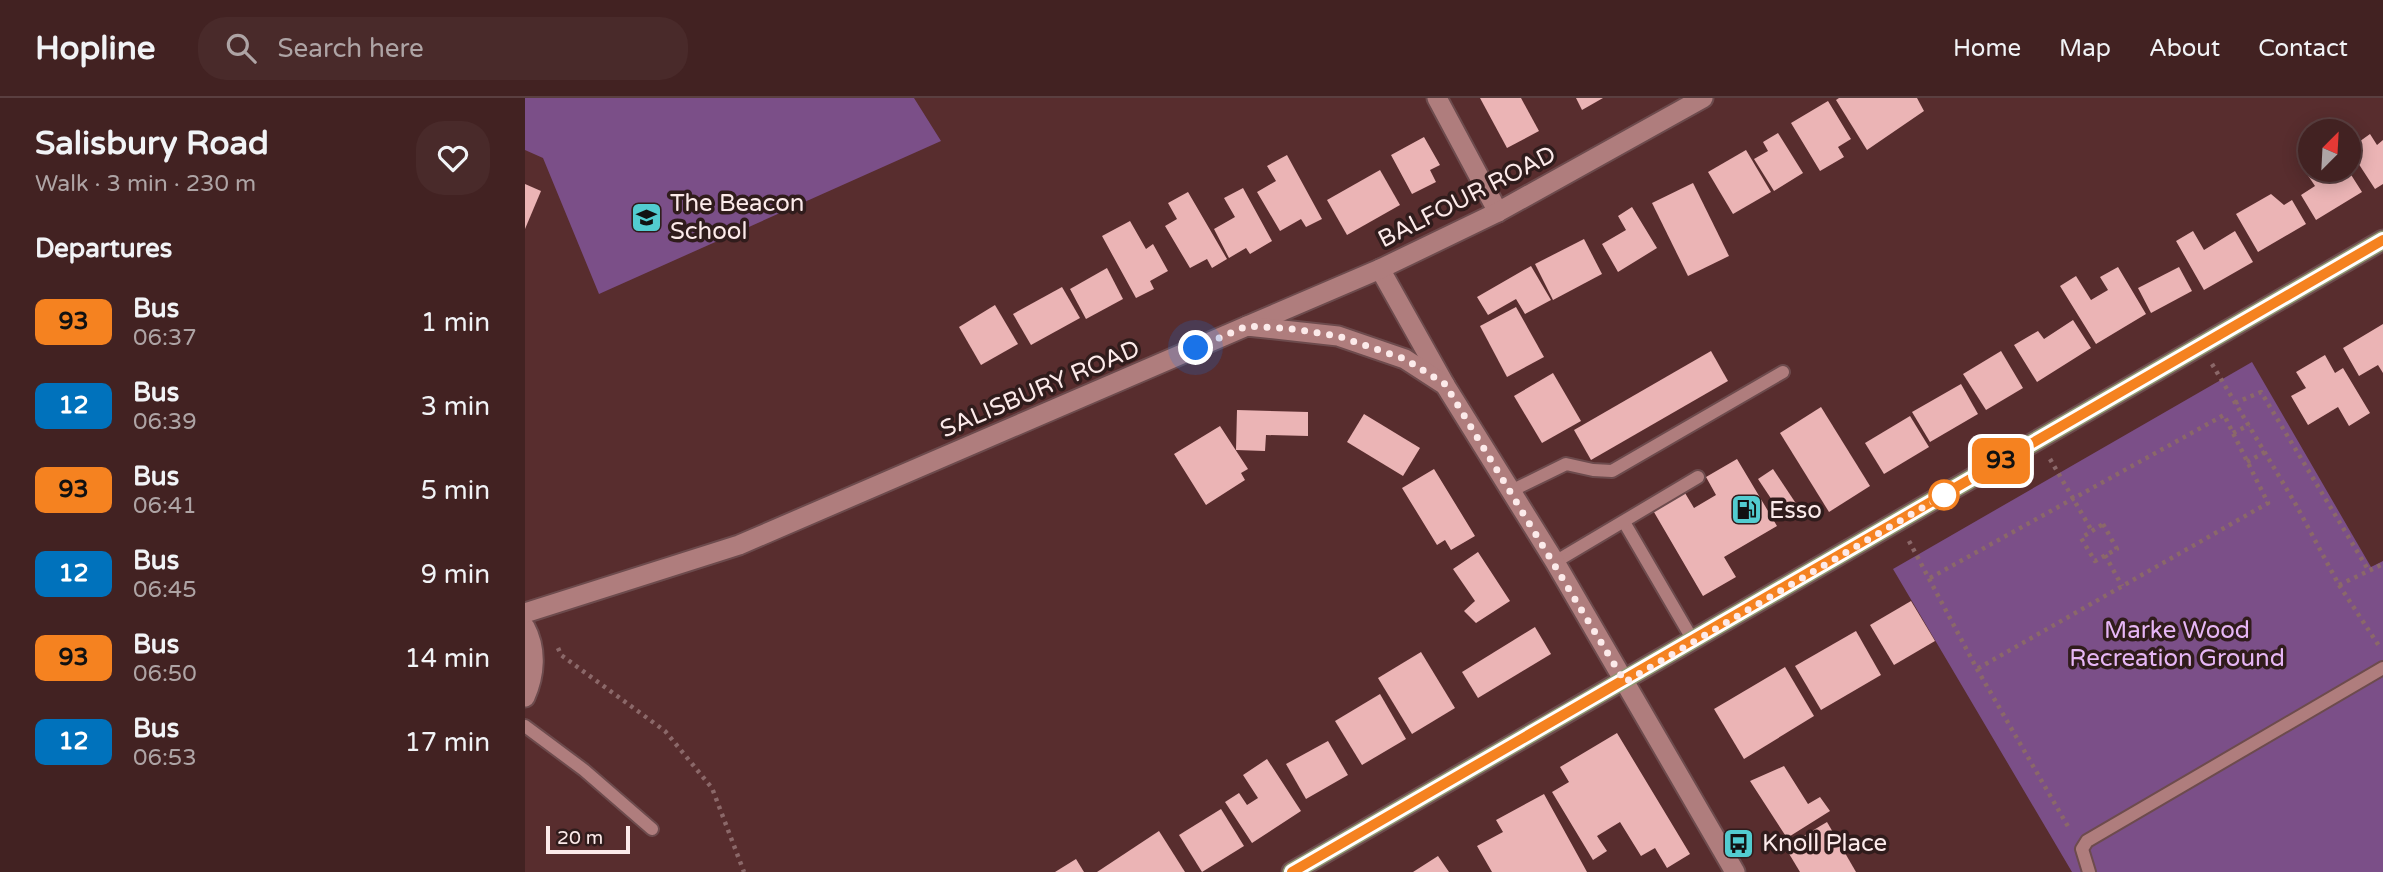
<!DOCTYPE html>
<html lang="en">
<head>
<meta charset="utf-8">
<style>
  body { margin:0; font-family:"Varela Round",sans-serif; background:#492a2a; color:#f1f3f6; height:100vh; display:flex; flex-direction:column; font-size:26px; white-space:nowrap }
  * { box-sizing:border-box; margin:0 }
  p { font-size:23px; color:#aea4a5 }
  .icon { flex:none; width:38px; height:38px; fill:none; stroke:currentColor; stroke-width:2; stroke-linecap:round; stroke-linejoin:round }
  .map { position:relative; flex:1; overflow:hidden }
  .drawer { display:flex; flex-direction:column; background:#422222; width:525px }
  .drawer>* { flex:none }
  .badge { padding:0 14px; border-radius:10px; font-size:24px; line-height:46px }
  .needle { width:46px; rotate:24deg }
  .controls { position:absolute; left:1773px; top:21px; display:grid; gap:14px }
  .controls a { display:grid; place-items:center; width:63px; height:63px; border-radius:50%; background:#422222; box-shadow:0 4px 18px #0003,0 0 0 2px #5a3f40; font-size:35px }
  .scale { position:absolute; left:21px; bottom:18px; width:84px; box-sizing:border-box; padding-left:7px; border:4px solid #fceaea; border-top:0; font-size:19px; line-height:24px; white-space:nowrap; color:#fceaea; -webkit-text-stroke:5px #301c1c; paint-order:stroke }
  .you { position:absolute; width:35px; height:35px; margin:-18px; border:5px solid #fff; border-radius:50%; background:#1a73e8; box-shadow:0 0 0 10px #1a73e833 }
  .map>.badge { position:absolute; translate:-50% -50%; box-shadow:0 0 0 4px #fff }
  h2 { padding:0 35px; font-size:26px; line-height:63px }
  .round { display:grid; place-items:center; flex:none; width:74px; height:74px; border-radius:28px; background:#492a2a }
  .headline { display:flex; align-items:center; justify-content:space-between; height:119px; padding:0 35px }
  h1 { font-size:33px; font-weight:800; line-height:52px }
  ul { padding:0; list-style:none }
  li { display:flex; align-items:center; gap:21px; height:84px; padding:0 35px }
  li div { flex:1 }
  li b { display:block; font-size:26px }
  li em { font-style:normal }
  li .badge { min-width:77px; font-weight:700; text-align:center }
  header { display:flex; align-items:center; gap:42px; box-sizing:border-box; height:98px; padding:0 35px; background:#422222; border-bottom:2px solid #5a3f40 }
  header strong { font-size:33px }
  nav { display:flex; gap:38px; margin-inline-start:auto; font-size:24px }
  .search { width:490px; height:63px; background:#492a2a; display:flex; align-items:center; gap:18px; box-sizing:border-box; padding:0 24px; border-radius:28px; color:#aea4a5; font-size:26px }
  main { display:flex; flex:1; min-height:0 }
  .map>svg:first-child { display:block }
  .green { fill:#7b4f88 }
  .building { fill:#ebb4b5 }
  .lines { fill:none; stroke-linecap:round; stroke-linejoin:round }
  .service-casing { stroke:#6d4b4d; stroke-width:16 }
  .minor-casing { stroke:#6d4b4d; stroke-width:23 }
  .tertiary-casing { stroke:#6d4b4d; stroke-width:23 }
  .primary-casing { stroke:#6d4b4d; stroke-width:23 }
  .path { stroke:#8b6869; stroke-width:4.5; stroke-dasharray:3.5 5; stroke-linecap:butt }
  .service { stroke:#af7d7d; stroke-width:12 }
  .minor { stroke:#af7d7d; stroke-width:19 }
  .tertiary { stroke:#af7d7d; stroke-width:19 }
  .primary { stroke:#8f9872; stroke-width:19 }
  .line-casing { stroke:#fff; stroke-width:16 }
  .line { stroke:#f58220; stroke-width:10 }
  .walk { stroke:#fceaea; stroke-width:7; stroke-dasharray:0 12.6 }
  .stop-dot { fill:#fff; stroke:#f58220; stroke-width:3.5 }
  .labels { text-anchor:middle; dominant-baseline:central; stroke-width:7; stroke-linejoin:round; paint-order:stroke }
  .street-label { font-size:24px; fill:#fceaea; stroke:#301c1c }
  .poi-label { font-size:24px; fill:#fceaea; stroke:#301c1c; text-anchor:start }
  .park-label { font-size:24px; fill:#e6b6f5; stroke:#301c1c }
</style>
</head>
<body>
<header>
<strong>Hopline</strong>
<div class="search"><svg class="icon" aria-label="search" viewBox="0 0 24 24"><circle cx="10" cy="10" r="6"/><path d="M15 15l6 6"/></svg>Search here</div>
<nav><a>Home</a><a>Map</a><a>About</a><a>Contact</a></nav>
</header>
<main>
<section class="drawer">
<div class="headline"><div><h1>Salisbury Road</h1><p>Walk · 3 min · 230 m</p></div><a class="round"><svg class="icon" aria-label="heart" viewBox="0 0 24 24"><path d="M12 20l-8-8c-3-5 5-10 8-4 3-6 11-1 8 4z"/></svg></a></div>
<h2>Departures</h2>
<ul>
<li><span class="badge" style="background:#f58220;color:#111">93</span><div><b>Bus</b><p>06:37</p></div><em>1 min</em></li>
<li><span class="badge" style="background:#0072bc;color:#fff">12</span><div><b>Bus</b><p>06:39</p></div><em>3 min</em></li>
<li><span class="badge" style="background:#f58220;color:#111">93</span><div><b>Bus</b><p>06:41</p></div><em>5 min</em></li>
<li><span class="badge" style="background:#0072bc;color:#fff">12</span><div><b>Bus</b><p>06:45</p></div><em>9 min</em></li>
<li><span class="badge" style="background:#f58220;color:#111">93</span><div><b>Bus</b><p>06:50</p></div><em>14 min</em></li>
<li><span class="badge" style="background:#0072bc;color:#fff">12</span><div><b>Bus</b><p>06:53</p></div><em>17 min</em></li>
</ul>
</section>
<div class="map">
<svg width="1858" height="774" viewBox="0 0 1858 774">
  <rect width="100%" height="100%" fill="#582d2e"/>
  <g class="green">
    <path d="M0,0H389L416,43L74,196L18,60L0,52Z"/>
    <path d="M1727,264L1846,469L1858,463V774H1547L1368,471Z"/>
  </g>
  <g class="building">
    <path d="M955,0H996L1014,33L982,50Z"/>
    <path d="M1051,0H1078L1057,12Z"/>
    <path d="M1314,0H1392L1399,13L1342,52L1311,2Z"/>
    <path d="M1303,3L1326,41L1313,49L1319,59L1295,73L1266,25Z"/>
    <path d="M1253,35L1278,75L1249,93L1229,61L1243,53L1238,44Z"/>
    <path d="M1845,36L1852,47L1858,42V86L1850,91L1824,51Z"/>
    <path d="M899,39L915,67L905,72L911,84L887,96L866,57Z"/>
    <path d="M1221,52L1246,94L1208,116L1183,74Z"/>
    <path d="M762,57L797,121L781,129L776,121L755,133L732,94L751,83L742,68Z"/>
    <path d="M855,72L875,107L822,137L802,102Z"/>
    <path d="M1788,72H1823L1837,94L1791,122L1776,97L1790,88L1782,76Z"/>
    <path d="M1168,85L1204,158L1163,178L1127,105Z"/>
    <path d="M0,86L16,93L0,131Z"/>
    <path d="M718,90L747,143L725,156L721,150L704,160L689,131L710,119L699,100Z"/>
    <path d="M663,94L702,161L687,170L682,161L665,170L640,128L652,121L643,105Z"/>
    <path d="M1746,96L1759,107L1767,102L1781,126L1733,154L1711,116Z"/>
    <path d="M1107,109L1132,150L1093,174L1077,146L1101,132L1093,118Z"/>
    <path d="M605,123L621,151L628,146L643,173L625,183L629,191L611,200L577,138Z"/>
    <path d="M1668,133L1679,152L1710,133L1728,164L1679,192L1651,143Z"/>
    <path d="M1059,141L1077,176L1028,202L1010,166Z"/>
    <path d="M1006,168L1026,202L1000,216L991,201L963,217L952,199Z"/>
    <path d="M1593,169L1621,216L1571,246L1535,188L1551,178L1566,202L1583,192L1575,179Z"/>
    <path d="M1654,169L1667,193L1626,215L1613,190Z"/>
    <path d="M582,170L598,201L561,221L545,191Z"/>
    <path d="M537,189L555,220L506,247L488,216Z"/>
    <path d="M470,207L493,246L456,267L434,229Z"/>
    <path d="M991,209L1019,259L982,279L955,228Z"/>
    <path d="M1548,222L1566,250L1512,284L1489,247L1513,233L1519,241Z"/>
    <path d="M1858,226V275L1853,267L1834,278L1818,250Z"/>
    <path d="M1186,253L1203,283L1066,362L1049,332Z"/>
    <path d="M1476,253L1498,290L1461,312L1438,276Z"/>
    <path d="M1800,257L1810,275L1818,270L1845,315L1824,328L1813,309L1783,327L1766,298L1781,290L1771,274Z"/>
    <path d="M1028,275L1056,323L1017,345L989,298Z"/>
    <path d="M1436,286L1453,316L1405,344L1387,314Z"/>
    <path d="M1296,309L1345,388L1304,414L1255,335Z"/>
    <path d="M712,312L783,314V338L741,337L740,353L711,352Z"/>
    <path d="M839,316L895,350L878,378L822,344Z"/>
    <path d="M1385,318L1404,349L1359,376L1340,345Z"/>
    <path d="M695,328L723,371L716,375L720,382L681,407L649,356Z"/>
    <path d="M1212,361L1252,428L1199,459L1211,479L1178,498L1126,409L1157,390L1169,410L1191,397L1181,379Z"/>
    <path d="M909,371L950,438L926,452L920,442L912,447L877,390Z"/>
    <path d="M1248,371L1274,410L1259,420L1233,381Z"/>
    <path d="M953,454L985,503L951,525L939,513L950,503L928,471Z"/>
    <path d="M1386,503L1410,543L1369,567L1345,527Z"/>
    <path d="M1010,529L1026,556L953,600L937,574Z"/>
    <path d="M1331,533L1356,577L1296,612L1270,568Z"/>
    <path d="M896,554L930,610L887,636L853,580Z"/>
    <path d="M1260,569L1289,618L1219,661L1189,611Z"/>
    <path d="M855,596L881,641L837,667L810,623Z"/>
    <path d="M1092,635L1165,756L1142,770L1130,750L1116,758L1095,724L1072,738L1082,753L1068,762L1027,694L1044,684L1035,669Z"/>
    <path d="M803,643L823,677L781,701L761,666Z"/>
    <path d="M742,661L776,713L727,745L700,704L714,695L722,707L733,700L718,677Z"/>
    <path d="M1259,668L1283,706L1295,699L1305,713L1262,740L1225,683Z"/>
    <path d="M1019,696L1062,774H967L952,748L978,734L971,722Z"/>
    <path d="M696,711L719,748L677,774L654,737Z"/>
    <path d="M1302,724L1331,774H1275L1260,749Z"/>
    <path d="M634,733L660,774H572Z"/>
    <path d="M913,758L924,774H888Z"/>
    <path d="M551,761L559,774H530Z"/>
  </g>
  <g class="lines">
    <defs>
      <g id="service">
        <path d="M984,394L1041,366L1068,372L1087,373L1258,274"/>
        <path d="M1099,424L1169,544"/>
        <path d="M1030,464L1173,379"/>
        <path d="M0,628L59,672L127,731"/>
        <path d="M1564,774L1557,751L1562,743L1858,570"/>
      </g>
      <g id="minor">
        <path d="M912,0L973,114"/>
        <path d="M855,171L920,287"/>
        <path d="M722,228L855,171L973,114L1178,0"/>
        <path d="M0,529C12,551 10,577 0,599"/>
      </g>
      <path id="tertiary" d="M0,515L214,447L722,228L813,238L880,261L920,287L1030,464L1210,774"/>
      <path id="primary" d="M767,774L1858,142"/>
    </defs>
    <use href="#service" class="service-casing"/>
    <use href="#minor" class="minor-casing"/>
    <use href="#tertiary" class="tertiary-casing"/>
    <use href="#primary" class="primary-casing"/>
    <g class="path">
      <path d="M1687,266L1770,405L1814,487L1856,551"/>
      <path d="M1710,305L1736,294L1844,473"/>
      <path d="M1708,335L1724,327"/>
      <path d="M1525,361L1567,433"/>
      <path d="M1722,364L1740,354"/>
      <path d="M1578,426L1592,451L1570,463L1556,440Z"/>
      <path d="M1384,443L1452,571L1545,732"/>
      <path d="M1580,457L1597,488"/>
      <path d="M1405,480L1699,317L1743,405L1452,571"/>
      <path d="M1814,487L1858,466"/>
      <path d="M33,550L36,557L140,633L187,690L219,774"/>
    </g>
    <use href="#service" class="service"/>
    <use href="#minor" class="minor"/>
    <use href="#tertiary" class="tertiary"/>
    <use href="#primary" class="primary"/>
  </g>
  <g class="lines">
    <defs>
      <path id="line" d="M767,774L1858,142"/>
    </defs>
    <use href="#line" class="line-casing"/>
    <use href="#line" class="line"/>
    <path class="walk" d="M671,250L722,228L769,231L813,238L880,261L920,286L1100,584L1419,397"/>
  </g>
  <defs>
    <symbol id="school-square" viewBox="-11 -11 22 22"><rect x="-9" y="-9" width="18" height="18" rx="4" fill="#52ccd0" stroke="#301c1c"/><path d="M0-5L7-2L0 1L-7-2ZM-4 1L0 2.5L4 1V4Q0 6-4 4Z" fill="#111"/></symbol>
    <symbol id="fuel-square" viewBox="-11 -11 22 22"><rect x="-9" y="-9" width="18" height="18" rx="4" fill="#52ccd0" stroke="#301c1c"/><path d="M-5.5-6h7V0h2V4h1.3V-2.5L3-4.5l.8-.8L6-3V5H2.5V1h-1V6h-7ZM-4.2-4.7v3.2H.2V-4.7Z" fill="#111"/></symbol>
    <symbol id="bus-square" viewBox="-11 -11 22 22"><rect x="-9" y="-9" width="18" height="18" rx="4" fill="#52ccd0" stroke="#301c1c"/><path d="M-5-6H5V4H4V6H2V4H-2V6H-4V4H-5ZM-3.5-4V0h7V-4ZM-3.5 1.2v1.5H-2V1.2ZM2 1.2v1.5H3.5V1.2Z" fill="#111"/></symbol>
  </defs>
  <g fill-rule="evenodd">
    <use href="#school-square" x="104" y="102" width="35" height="35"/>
    <use href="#fuel-square" x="1204" y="394" width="35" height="35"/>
    <use href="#bus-square" x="1196" y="728" width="35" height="35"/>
  </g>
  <circle class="stop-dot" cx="1419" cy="397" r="14"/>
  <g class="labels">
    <g class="street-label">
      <text transform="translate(942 99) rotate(-27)">BALFOUR ROAD</text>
      <text transform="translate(515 291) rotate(-23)">SALISBURY ROAD</text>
    </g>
    <g class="poi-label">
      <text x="145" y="105">The Beacon<tspan x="145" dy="28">School</tspan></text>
      <text x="1244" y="412">Esso</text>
      <text x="1237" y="745">Knoll Place</text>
    </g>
    <g class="park-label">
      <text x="1652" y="532">Marke Wood<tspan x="1652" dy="28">Recreation Ground</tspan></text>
    </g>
  </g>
</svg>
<div class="controls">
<a><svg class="needle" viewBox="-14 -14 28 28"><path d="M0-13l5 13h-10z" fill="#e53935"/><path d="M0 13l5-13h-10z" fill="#aea4a5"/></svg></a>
</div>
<div class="scale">20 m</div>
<div class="you" style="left:671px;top:250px"></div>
<b class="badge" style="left:1476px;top:363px;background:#f58220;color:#111">93</b>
</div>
</main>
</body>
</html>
